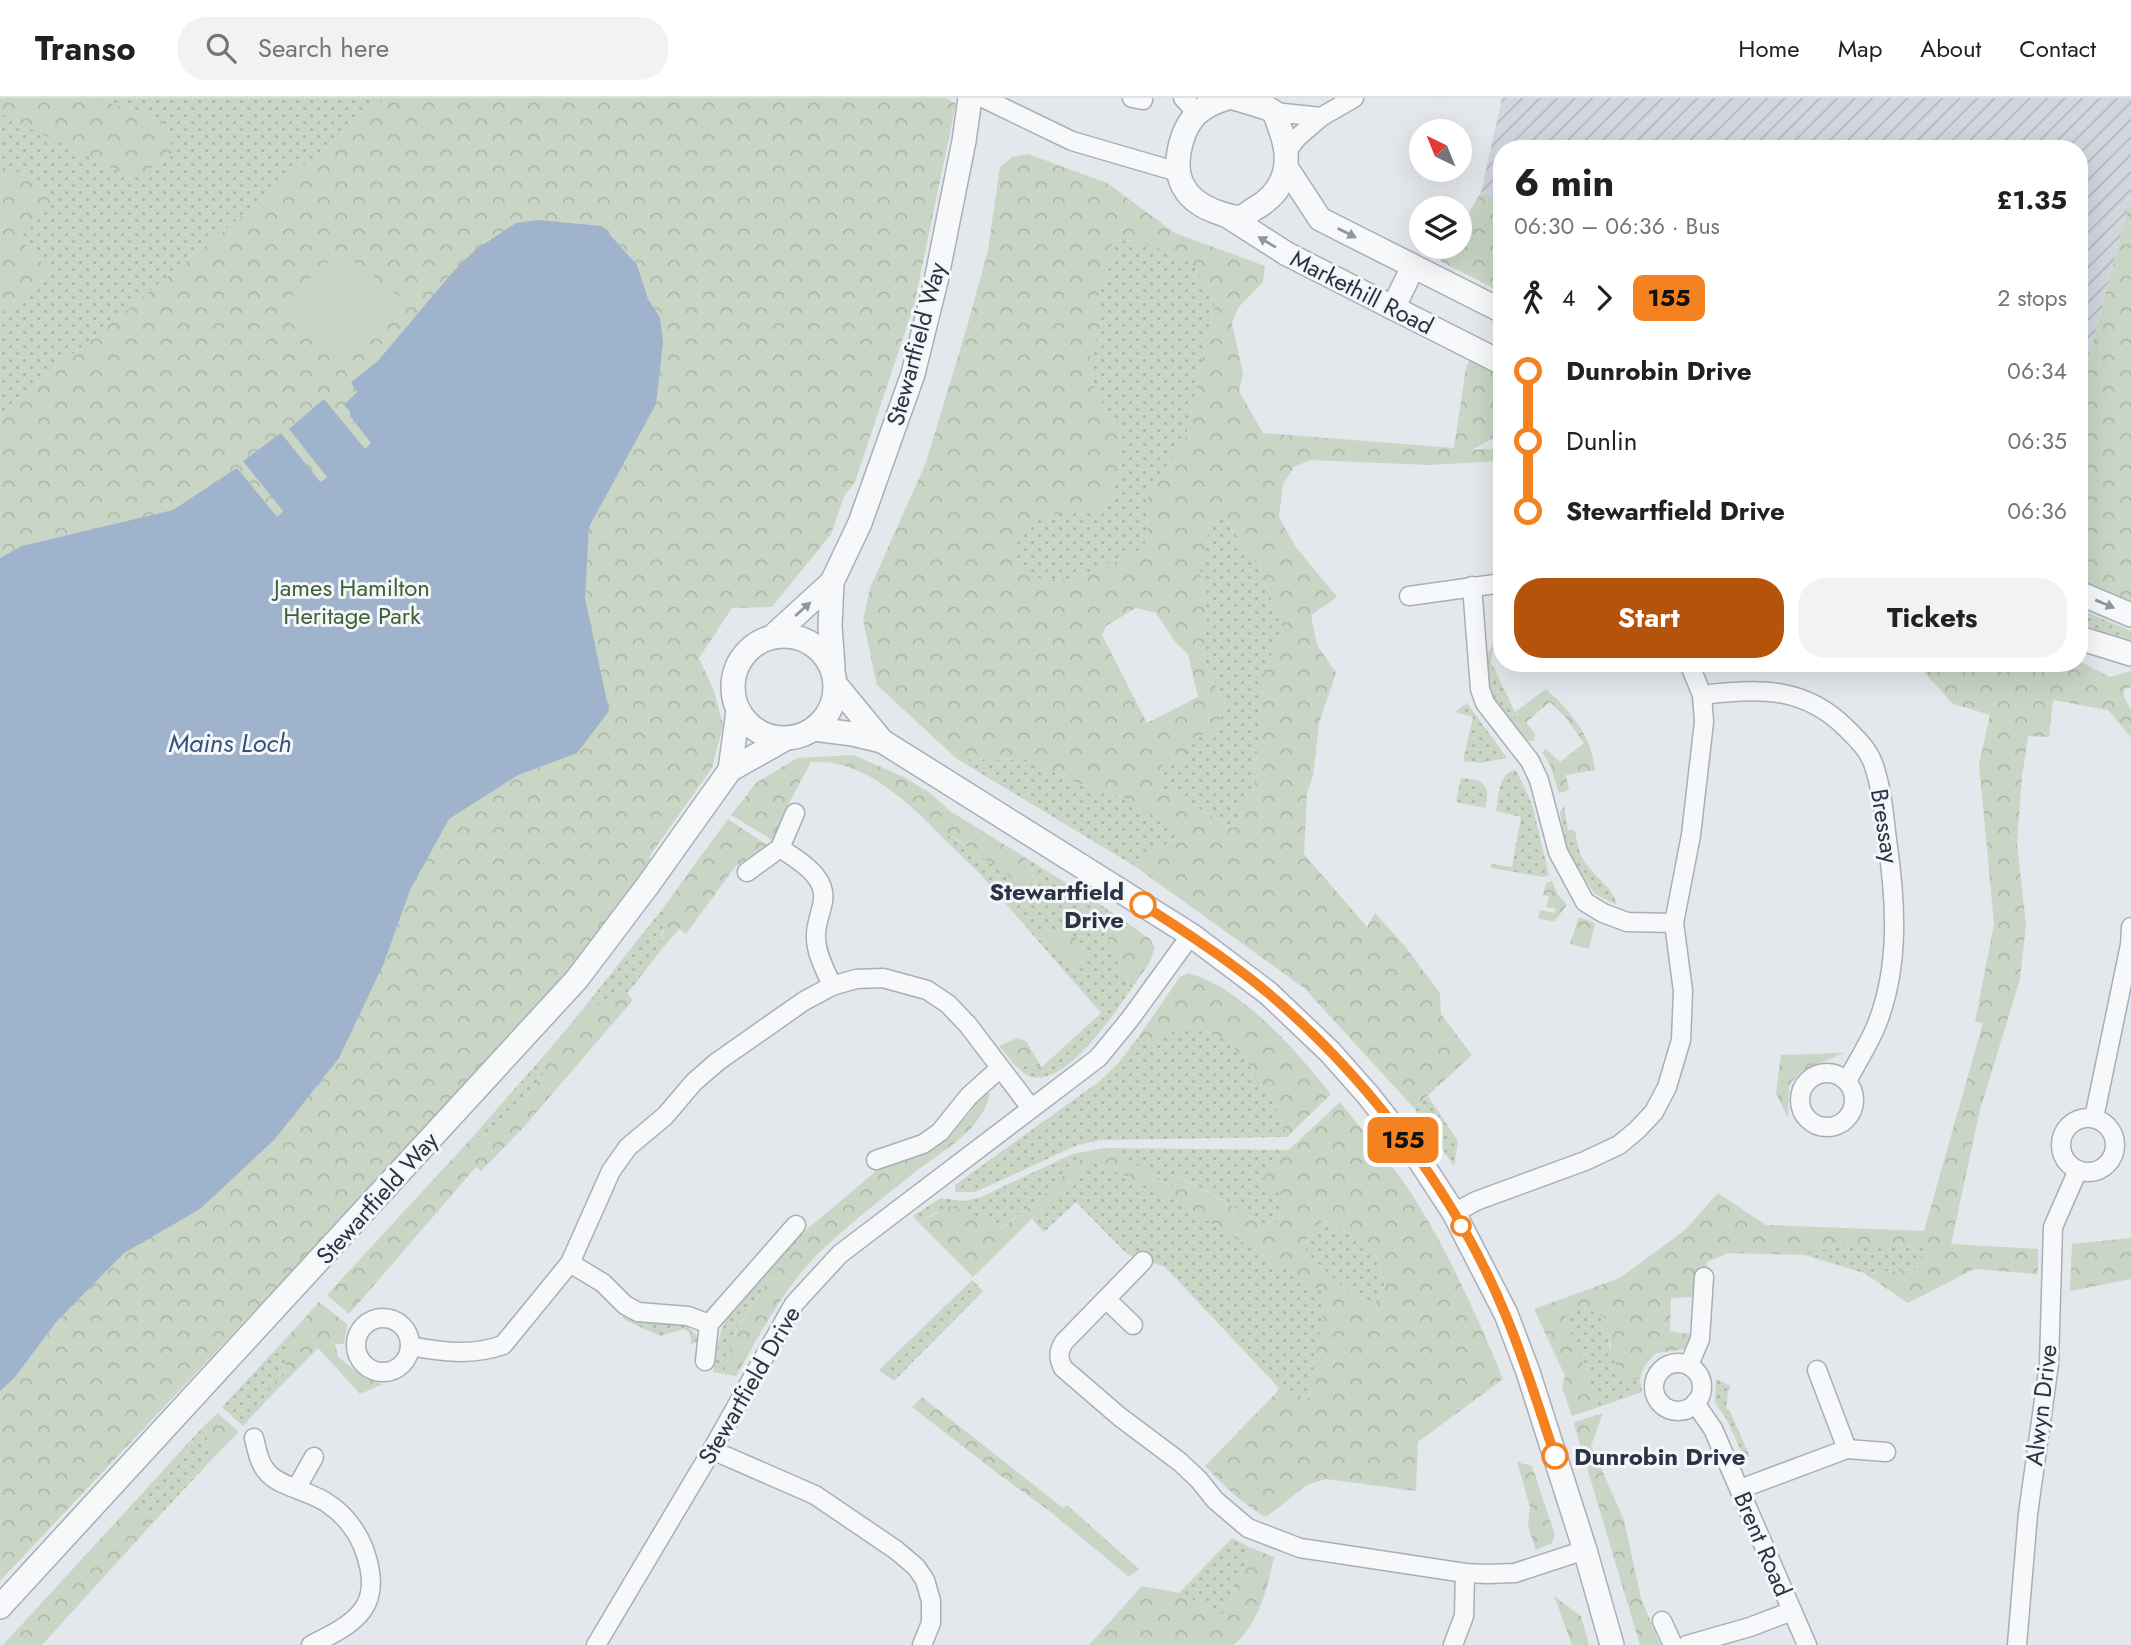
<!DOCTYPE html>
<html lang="en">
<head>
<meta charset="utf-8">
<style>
  body { margin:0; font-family:Jost,sans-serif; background:#f2f2f2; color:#202124; height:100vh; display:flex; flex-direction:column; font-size:26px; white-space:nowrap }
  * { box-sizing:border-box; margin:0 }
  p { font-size:23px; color:#757577 }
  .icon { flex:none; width:38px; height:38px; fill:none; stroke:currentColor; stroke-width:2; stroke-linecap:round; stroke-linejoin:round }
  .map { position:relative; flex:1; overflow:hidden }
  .panel { position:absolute; left:1493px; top:42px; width:595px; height:532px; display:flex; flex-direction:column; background:#fff; border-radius:28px; box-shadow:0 7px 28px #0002 }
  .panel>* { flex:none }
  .badge { padding:0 14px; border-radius:10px; font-size:24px; line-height:46px }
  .needle { width:46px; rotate:317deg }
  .controls { position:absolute; left:1409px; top:21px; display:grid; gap:14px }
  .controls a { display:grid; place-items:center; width:63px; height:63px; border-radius:50%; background:#fff; box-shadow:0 7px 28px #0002; font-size:35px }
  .map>.badge { position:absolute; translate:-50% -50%; box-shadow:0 0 0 4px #fff }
  .legs { display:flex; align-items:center; gap:10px; height:77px; padding:0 21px; font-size:23px }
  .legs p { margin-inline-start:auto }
  .headline { display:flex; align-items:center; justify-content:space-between; height:119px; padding:0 21px }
  h1 { font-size:38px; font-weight:700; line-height:52px }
  .cta { display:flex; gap:14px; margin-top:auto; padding:14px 21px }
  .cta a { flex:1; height:80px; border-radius:28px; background:#b45309; color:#fff; font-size:28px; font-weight:700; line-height:80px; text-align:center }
  .cta a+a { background:#f2f2f2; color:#202124 }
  ul { padding:0 21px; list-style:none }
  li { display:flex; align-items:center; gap:24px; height:70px; font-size:26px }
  li i { display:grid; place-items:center; width:10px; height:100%; margin:0 9px; background:currentColor }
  li i::after { content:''; width:18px; height:18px; margin:-9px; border:5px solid; border-radius:50%; background:#fff }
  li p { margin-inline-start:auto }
  li:first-child i { background:linear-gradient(#0000 50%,currentColor 0) }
  li:last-child i { background:linear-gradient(currentColor 50%,#0000 0) }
  header { display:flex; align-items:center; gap:42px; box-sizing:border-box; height:98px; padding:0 35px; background:#fff; border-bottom:2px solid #e0e0e0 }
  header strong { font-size:33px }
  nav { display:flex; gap:38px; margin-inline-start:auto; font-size:24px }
  .search { width:490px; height:63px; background:#f2f2f2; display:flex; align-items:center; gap:18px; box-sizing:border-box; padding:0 24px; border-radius:28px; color:#757577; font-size:26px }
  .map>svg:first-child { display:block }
  .industrial { fill:url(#industrial-furrows) }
  .grass { fill:url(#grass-dots) }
  .forest { fill:url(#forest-crowns); fill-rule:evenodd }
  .garden { fill:#c9d6c5 }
  .water { fill:#9fb4cc }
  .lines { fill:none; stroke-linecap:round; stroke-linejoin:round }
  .minor-casing { stroke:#a9aeb7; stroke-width:21 }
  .tertiary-casing { stroke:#a9aeb7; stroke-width:26 }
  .minor { stroke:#f7f8fa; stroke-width:18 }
  .tertiary { stroke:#f7f8fa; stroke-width:23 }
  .oneway { fill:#9196a0 }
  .line-1-casing { stroke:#fff; stroke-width:16 }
  .line-1 { stroke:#f58220; stroke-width:10 }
  .stop-1-dot { fill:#fff; stroke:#f58220; stroke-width:3.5 }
  .labels { text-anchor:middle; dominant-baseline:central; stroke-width:6; stroke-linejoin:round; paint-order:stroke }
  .street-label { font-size:24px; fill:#2b3445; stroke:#f4f6f9 }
  .park-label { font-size:24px; fill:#3f6138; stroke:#f4f6f9 }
  .stop-label { font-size:24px; font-weight:bold; fill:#2b3445; stroke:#f4f6f9; text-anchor:end }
  .water-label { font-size:26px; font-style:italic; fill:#34527a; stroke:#f4f6f9 }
</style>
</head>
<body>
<header>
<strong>Transo</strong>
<div class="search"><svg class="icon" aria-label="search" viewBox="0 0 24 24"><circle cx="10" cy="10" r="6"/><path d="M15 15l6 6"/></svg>Search here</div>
<nav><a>Home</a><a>Map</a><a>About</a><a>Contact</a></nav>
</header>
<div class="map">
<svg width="2131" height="1547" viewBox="0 0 2131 1547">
  <defs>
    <pattern id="industrial-furrows" width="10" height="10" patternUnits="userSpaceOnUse" patternTransform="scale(1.75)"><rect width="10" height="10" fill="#d2d6de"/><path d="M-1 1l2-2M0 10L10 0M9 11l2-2" fill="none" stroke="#b4b8c0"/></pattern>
    <pattern id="grass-dots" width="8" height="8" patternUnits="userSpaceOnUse" patternTransform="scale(1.75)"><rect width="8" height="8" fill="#c9d6c5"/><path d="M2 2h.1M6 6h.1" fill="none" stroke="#adb8ab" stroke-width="1.8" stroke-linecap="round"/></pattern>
    <pattern id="forest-crowns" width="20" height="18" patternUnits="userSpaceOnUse" patternTransform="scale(1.75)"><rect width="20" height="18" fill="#c9d6c5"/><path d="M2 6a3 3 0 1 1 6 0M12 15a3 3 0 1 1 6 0" fill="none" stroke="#adb8ab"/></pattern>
  </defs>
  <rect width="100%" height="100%" fill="#e4e7ec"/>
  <path class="industrial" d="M1502,0H2131V99L2079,297V51H1502L1501,104L1481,94Z"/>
  <g class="grass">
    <path d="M0,0H386L0,316V216L51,175L20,140L33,81L0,67Z"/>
    <path d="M1128,142L1161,151L1191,165L1216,200L1185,343L1153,387L1147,402L1148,436L1143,451L1072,482L1041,481L1023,475L1017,460V444L1041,419L1097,410L1118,331L1095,292L1090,261L1101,226L1095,207L1112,160V143Z"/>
    <path d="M1224,420L1258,468L1283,531L1264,575L1254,687L1233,730L1159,688L1163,665L1186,644L1217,630L1225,605L1203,559L1207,517L1200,474L1210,422Z"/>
    <path d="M2079,511L2131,533V547L2079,531Z"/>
    <path d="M1494,543L1491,564L1515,614L1516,624L1534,643H1524C1508,620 1483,593 1486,564C1486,557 1491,550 1494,543Z"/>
    <path d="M1467,605L1507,660L1480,665L1463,663L1473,619L1455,614Z"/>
    <path d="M957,661L1028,662L1074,684L1123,699L1185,736L1143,758L1136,769Z"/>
    <path d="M1516,672L1532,706L1549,777L1543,779L1491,770V766L1512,769L1521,719L1496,713C1499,698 1498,675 1516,672Z"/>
    <path d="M1461,680C1484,681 1491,687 1485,710L1456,704Z"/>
    <path d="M1564,708L1568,732L1575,733C1577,742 1578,753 1583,761C1592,778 1613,788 1617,807L1595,796L1575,768L1566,746L1560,714Z"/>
    <path d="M950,737L1033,794L1040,791L1023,758L1107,811L1080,815L1105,834L1131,891C1115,915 1066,988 1032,979C1024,977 1019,971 1014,966L1027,964L1042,969L1101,915L978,774L944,741Z"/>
    <path d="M663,810L665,822L662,834L661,852L627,896L622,890L611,900L579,916Z"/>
    <path d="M1188,928L1228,942L1254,973L1276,1007L1287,1039L1101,1042L1078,1047L975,1094H955V1087L1100,983L1120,963L1137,941L1145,945Z"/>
    <path d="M542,960L543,976L505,1028L468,1044Z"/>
    <path d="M1428,998L1458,1043L1454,1068L1414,1010Z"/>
    <path d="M1104,1050L1289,1052L1261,1084L1285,1098L1275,1132L1179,1078L1172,1090L1158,1079Z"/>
    <path d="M1088,1053L1043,1098L997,1133L983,1120L936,1114L919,1125L913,1118L941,1100L963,1103L979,1100L1070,1057Z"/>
    <path d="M1091,1062L1167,1098L1327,1196L1309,1300L1278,1293L1279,1290L1165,1169L1127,1156L1076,1104L1044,1134L1032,1121Z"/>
    <path d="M1323,1121L1373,1150L1385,1185L1371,1215L1305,1154L1307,1140Z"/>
    <path d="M806,1132L768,1183L736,1232L724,1276L713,1274C716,1260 717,1244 722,1231C737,1196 778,1157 806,1132Z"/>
    <path d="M1848,1144L1925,1148L1916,1172L1864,1175L1805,1157Z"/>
    <path d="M972,1182L983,1193L894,1283L879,1272Z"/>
    <path d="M1586,1209L1610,1223L1609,1249L1630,1282L1640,1281L1642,1294L1599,1309L1564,1218Z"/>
    <path d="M622,1218C630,1219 637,1223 645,1224C666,1226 691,1220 699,1243L691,1246L690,1235L684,1231L660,1238L625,1222Z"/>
    <path d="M291,1235L284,1277L265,1297L268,1301L243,1328L222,1309Z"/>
    <path d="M1716,1281L1731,1288L1728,1294L1726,1311H1729L1750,1359L1744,1358L1742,1355L1726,1320L1715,1305Z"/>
    <path d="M203,1329L214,1359L161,1416L126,1413Z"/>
    <path d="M1232,1440L1249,1449L1241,1480L1223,1517L1179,1495Z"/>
  </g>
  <g class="forest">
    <path d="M0,0H92L161,20L174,53L141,78L122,75L0,16Z"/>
    <path d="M386,0H946L956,6L914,207L855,384L844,398L831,436L772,509L732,510L699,560L714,593L723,627L712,670L649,759L653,762L571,869L455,1000L0,1483V316Z"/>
    <path d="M1028,56L1107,85L1175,135L1265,168L1263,184L1238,210L1232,225L1243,276L1239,293L1263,335L1454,350L1466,269L1472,259L1501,275V336L1472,352L1501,350V363L1429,367L1310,362L1294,369L1283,386L1279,419L1295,448L1337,499L1311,517L1317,547L1336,575L1319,625L1313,678L1307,695L1304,756L1367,829L1375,815L1403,846L1440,895L1441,916L1472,957L1414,1010L1304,890L1136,769L1143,758L1185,736L1123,699L1074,684L1028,662L957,661L877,587L863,522L870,490L925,367L967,229L988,152L1000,69L1012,59ZM1128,142L1161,151L1191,165L1216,200L1185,343L1153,387L1147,402L1148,436L1143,451L1072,482L1041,481L1023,474L1017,460V444L1041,419L1097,410L1113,395L1118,374V331L1095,292L1090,261L1101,226L1095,207L1112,160V143ZM1224,420L1258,468L1283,531L1264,574L1254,687L1233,730L1159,688L1163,665L1186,663V644L1217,630L1225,605L1203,559L1207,518L1200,474L1210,423ZM1136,510L1156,515L1176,545L1188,556L1198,599L1147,625L1102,537L1106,528Z"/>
    <path d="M0,67L33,81L55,104L20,140L51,175L0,216Z"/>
    <path d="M1481,94L1501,104V194L1440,163L1448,149H1460V130Z"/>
    <path d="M2131,99V508L2079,486V297Z"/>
    <path d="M2079,563L2110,579L2131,573V589L2124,591V599L2131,612V639L2108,612L2053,602L2049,639L2028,638L2022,679L2017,745L2026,827L2020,881L1980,1012L1951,1146L2038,1151V1176L1974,1171L1908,1205L1864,1175L1916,1172L1925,1148L1848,1144L1805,1157L1728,1155L1707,1164L1706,1174L1695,1176L1693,1199L1671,1200L1670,1233L1694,1237L1687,1251L1656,1255L1645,1267L1640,1281L1630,1282C1615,1271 1609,1256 1610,1237L1603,1231L1610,1223L1586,1209L1565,1218L1599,1309L1572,1318L1562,1290L1565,1278L1534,1211L1620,1180L1685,1132L1718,1095L1766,1127L1924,1133L1983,925L1975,924L1994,826L1979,666L1990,617L1953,606L1916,565H2079Z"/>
    <path d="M1546,591C1570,613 1592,638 1595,672L1566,677L1569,692L1559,695L1550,667L1542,654L1546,651L1560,664L1584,645L1566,620L1550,604L1526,624L1535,636L1534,643L1516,624L1515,614Z"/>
    <path d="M853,657L904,679L930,695L950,713L1023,758L1040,792L1033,794L1022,788L951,737L944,741C909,705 864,660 811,664L788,707L778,733L772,742L731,717L756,685L797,660Z"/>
    <path d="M728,721L767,747L735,769L686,836L679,831L661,852C662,837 666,824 663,810Z"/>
    <path d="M1552,783L1558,797L1567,807L1554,824L1538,820L1540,812L1555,815L1556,811L1546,809L1549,798L1543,797L1546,785Z"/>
    <path d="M1107,811L1150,841L1155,850L1150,864L1131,891L1105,834L1079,815Z"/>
    <path d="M1579,819L1595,825L1589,851L1570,846Z"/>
    <path d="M1050,831L1077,839L1084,863L1081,868H1077L1045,837Z"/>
    <path d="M1189,875C1246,893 1294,951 1331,996L1287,1039L1276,1007L1254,973L1228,942L1188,928L1145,945L1137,941L1180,879Z"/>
    <path d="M622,890L633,902L523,1030L481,1073L476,1069L349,1216L327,1197L468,1044L505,1028L543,976L542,960L579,916L611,900Z"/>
    <path d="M1017,940L1026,943L1042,970L1027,964L1014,966L999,948Z"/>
    <path d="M1844,955L1802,973L1789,987L1788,1020L1776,995L1781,957Z"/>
    <path d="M984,992L990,996C981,1035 938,1055 910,1078C878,1104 845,1129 816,1158C782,1193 760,1236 736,1278L724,1276L736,1233L768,1183L806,1132L875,1074L872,1069L937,1044L953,1033L972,1013L971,1005Z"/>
    <path d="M1340,1004C1364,1035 1392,1065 1413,1098C1449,1155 1477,1218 1503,1281L1418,1344L1416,1393L1326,1381L1307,1387L1266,1419C1242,1406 1224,1388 1205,1368L1278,1293L1309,1300L1326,1196L1167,1098L1091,1062L973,1179L919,1125L949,1108L983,1120L998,1133L1043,1098L1088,1053L1104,1050L1158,1079L1171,1090L1178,1078L1275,1132L1285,1099L1260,1084L1281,1059ZM1323,1121L1373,1150L1385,1185L1371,1214L1305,1154L1307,1140Z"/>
    <path d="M2131,1140V1181L2070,1193L2072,1146Z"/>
    <path d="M319,1204L347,1226L344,1246H335L338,1259L366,1281L383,1286L360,1296L318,1250L268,1301L265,1297L284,1277L291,1235Z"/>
    <path d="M922,1299L1063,1410L1067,1407L1139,1471L1129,1479L1047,1411L1001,1378L912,1309Z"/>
    <path d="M218,1315L239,1334L214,1359L203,1329Z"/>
    <path d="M1603,1315L1591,1348L1624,1422L1641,1500L1660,1547H1640L1574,1326L1575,1324Z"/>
    <path d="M1517,1364L1532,1368L1555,1437L1552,1445L1536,1452L1528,1429L1530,1409Z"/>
    <path d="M126,1413L161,1416L42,1547H3Z"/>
    <path d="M1249,1449L1274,1459C1267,1492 1260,1523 1234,1547H1089L1142,1488L1179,1495L1223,1516L1241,1480Z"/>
    <path d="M1554,1498L1581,1518L1589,1547H1572Z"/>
  </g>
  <path class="garden" d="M340,153L403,201L390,220L339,265L294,209L293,196Z"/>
  <path class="water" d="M538,122L602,128L637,167L648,201L660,220L663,244L656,306L589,429L585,500L609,613L577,655L518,677L449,721L410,792L384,865L339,960L275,1041L200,1111L124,1155L57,1223L15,1279L0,1293V460L22,448L173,412L237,370L277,419L283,413L243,363L281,335L321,385L327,379L289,331L324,301L365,351L371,345L350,318V313L344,307L357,294L351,284L377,264L452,175L475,152L516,125Z"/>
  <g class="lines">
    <defs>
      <g id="minor">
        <path d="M983,0L1072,43L1178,74"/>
        <path d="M1132,0L1143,2"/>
        <path d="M1183,0L1196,14"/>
        <path d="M1274,14L1321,19L1298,39L1286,54"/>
        <path d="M1321,19L1354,0"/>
        <path d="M1472,488L1480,591L1485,605L1530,663L1539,682L1558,754L1585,804L1603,815L1627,824L1674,825"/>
        <path d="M1409,498L1502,485"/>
        <path d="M1702,597C1757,590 1804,588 1846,630C1857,641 1869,652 1874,668C1882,691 1884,718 1887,742C1896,803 1900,867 1877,926C1869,946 1857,964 1847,983"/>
        <path d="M780,750C798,762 827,778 823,803C821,816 815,827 816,840C816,856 826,873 832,888"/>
        <path d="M747,774L780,750L795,715"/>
        <circle cx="1827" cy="1002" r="27"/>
        <path d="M2094,1020L2130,847L2131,829"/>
        <circle cx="2088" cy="1047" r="27"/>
        <path d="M876,1062L923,1046L940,1034L969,998L999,971"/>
        <path d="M1454,1115L1476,1103L1585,1063L1619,1047L1637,1032L1654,1014L1667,989L1681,942L1683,893L1674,825L1691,737L1704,624L1702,597L1689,565"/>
        <path d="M1143,1163L1064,1244C1058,1254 1058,1259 1063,1270L1120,1319L1180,1364L1199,1382L1215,1402L1248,1430L1300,1450L1465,1475L1488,1476L1515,1475L1585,1452"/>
        <path d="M570,1165L603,1185L625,1207L638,1214L688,1218L709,1226"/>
        <path d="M1106,1201L1133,1227"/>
        <circle cx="383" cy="1247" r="27"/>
        <path d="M410,1248C441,1254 473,1258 503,1247L570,1165L611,1073L628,1049L665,1018L694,984L717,964L804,903L832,888L856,881L883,880L927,892L948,906L968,927L1031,1010"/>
        <path d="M705,1263L709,1226L796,1127"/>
        <circle cx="1678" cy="1289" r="24"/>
        <path d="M1689,1267L1700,1241L1704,1179"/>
        <path d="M1817,1272L1847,1351"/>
        <path d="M1695,1305L1713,1331L1807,1547"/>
        <path d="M254,1340C257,1352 259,1366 268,1375C281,1390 313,1393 330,1407C346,1418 359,1436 365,1454C384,1509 356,1525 311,1547"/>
        <path d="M712,1352L815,1397L896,1452L916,1469L925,1482L931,1503V1525L922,1547"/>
        <path d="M297,1389L314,1359"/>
        <path d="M1740,1391L1847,1351L1886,1354"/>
        <path d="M1662,1523L1673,1547"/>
        <path d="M596,1547L712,1352L794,1206L840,1156L1098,960L1130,921L1191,837"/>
        <path d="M1453,1547L1464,1518L1465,1475"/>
        <path d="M1687,1547L1750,1529L1792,1513"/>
        <path d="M2017,1547L2028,1416L2049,1266L2053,1129L2078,1072"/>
      </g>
      <g id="tertiary">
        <path d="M1227,0C1201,8 1188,19 1181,45C1172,78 1183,101 1214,113C1222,116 1232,120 1240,119C1245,118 1250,114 1254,111C1276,99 1288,81 1286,55C1285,41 1279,27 1274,14L1267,10L1234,0"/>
        <path d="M1286,69L1320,121L1502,213"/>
        <path d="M1226,117L1287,156L1502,265"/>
        <path d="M1393,210L1413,169"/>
        <path d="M832,484L830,528L833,568"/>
        <path d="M2079,495L2131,517"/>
        <circle cx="784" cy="589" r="51"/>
        <path d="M773,538L832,484L860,425L913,276L936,183L964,43L970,0"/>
        <path d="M2079,540L2131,556"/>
        <path d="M836,587L882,643L1191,837L1268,895L1330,954L1368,997L1420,1063L1454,1115L1506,1216L1528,1274L1585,1452L1612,1547"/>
        <path d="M814,631L853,636L882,643"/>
        <path d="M730,672L738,613"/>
        <path d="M0,1509L577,881L648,787L730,672L785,641"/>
      </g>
    </defs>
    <use href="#minor" class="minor-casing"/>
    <use href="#tertiary" class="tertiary-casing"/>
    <use href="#minor" class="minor"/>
    <use href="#tertiary" class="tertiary"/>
  </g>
  <defs><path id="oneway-solid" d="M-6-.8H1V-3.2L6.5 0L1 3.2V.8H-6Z" transform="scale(1.75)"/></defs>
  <g class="oneway">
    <use href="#oneway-solid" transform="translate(1347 135) rotate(27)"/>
    <use href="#oneway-solid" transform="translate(1267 144) rotate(-149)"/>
    <use href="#oneway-solid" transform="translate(2105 506) rotate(23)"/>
    <use href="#oneway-solid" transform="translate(803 511) rotate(-42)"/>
  </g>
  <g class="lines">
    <defs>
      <path id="line-1" d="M1143,807C1186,834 1229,862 1268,895C1367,979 1457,1097 1506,1218C1525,1263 1539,1311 1555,1358"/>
    </defs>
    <use href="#line-1" class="line-1-casing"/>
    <use href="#line-1" class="line-1"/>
  </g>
  <g class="stop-1-dot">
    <circle cx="1143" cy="807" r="12"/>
    <circle cx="1461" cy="1128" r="9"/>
    <circle cx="1555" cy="1358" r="12"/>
  </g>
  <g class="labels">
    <g class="street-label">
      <text transform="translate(1362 194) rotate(27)">Markethill Road</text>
      <text transform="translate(916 246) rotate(-75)">Stewartfield Way</text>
      <text transform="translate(1885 728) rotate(81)">Bressay</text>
      <text transform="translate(377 1100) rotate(-48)">Stewartfield Way</text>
      <text transform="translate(749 1287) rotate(-60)">Stewartfield Drive</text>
      <text transform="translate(2041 1307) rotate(-83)">Alwyn Drive</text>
      <text transform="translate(1763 1446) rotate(67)">Brent Road</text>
    </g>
    <g class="park-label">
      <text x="352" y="489">James Hamilton<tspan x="352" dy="28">Heritage Park</tspan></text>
    </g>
    <g class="stop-label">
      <text x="1124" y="793">Stewartfield<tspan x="1124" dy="28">Drive</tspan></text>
      <text x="1574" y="1358" text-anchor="start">Dunrobin Drive</text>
    </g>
    <g class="water-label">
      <text x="230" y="645">Mains Loch</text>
    </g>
  </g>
</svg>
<div class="controls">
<a><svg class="needle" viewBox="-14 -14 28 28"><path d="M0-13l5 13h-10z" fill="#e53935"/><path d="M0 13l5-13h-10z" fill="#757577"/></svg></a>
<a><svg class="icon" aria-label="layers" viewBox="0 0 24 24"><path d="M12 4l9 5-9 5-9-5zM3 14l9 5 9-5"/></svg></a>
</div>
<b class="badge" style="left:1403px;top:1042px;background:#f58220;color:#111">155</b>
<section class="panel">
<div class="headline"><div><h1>6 min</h1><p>06:30 – 06:36 · Bus</p></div><b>£1.35</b></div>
<div class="legs"><svg class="icon" aria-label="walk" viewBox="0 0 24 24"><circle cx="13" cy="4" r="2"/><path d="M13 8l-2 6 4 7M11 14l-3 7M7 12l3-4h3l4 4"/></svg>4<svg class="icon" aria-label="forward" viewBox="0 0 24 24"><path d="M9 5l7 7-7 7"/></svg><b class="badge" style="background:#f58220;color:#111">155</b><p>2 stops</p></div>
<ul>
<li><i style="color:#f58220"></i><b>Dunrobin Drive</b><p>06:34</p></li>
<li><i style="color:#f58220"></i><span>Dunlin</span><p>06:35</p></li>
<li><i style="color:#f58220"></i><b>Stewartfield Drive</b><p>06:36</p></li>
</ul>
<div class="cta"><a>Start</a><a>Tickets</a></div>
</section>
</div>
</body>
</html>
